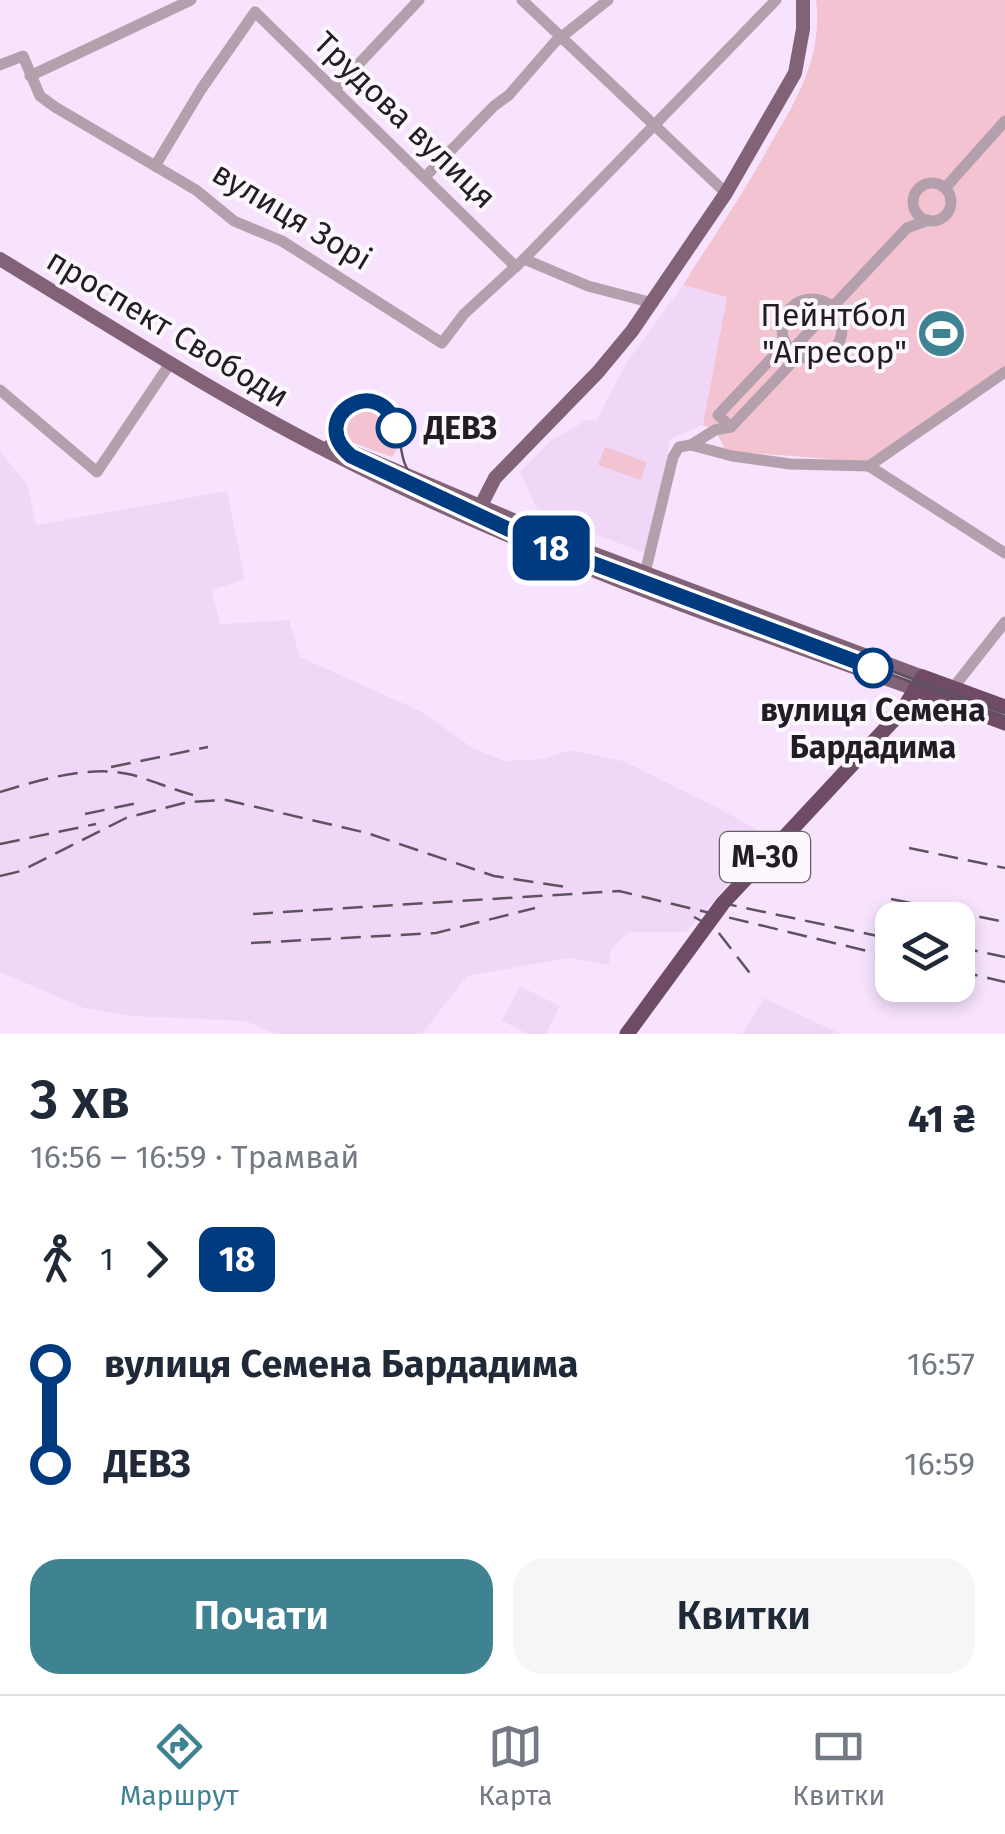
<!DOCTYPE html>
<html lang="uk">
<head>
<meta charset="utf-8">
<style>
  body { margin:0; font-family:"Fira Sans",sans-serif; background:#f6f6f7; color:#1f2937; height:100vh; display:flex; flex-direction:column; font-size:38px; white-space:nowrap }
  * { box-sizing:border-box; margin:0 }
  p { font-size:32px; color:#747a83 }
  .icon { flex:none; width:55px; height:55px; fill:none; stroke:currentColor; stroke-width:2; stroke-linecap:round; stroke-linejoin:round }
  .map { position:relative; height:1034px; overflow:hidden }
  .drawer { display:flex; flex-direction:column; background:#fff; flex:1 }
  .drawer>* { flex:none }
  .badge { padding:0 20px; border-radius:15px; font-size:35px; line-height:65px }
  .controls { position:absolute; left:875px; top:902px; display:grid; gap:20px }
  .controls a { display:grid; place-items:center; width:100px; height:100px; border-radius:20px; background:#fff; box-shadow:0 5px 15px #0003; font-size:50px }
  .map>.badge { position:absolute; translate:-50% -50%; box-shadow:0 0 0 5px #fff }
  .legs { display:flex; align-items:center; gap:15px; height:110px; padding:0 30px; font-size:32px }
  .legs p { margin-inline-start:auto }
  .summary { display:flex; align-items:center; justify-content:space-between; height:170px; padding:0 30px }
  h1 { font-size:55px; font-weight:600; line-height:75px }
  .cta { display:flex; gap:20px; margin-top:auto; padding:20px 30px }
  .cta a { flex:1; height:115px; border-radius:30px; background:#3f8292; color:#fff; font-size:40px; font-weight:600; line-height:115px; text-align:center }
  .cta a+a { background:#f6f6f7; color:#1f2937 }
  ul { padding:0 30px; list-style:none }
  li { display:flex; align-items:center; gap:35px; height:100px; font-size:38px }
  li i { display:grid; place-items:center; width:15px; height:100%; margin:0 12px; background:currentColor }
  li i::after { content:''; width:25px; height:25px; margin:-12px; border:8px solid; border-radius:50%; background:#fff }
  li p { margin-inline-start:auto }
  li:first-child i { background:linear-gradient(#0000 50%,currentColor 0) }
  li:last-child i { background:linear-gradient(currentColor 50%,#0000 0) }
  .tab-bar { display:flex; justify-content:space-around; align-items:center; height:140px; border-top:2px solid #e0e1e3; background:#fff; font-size:28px; color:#747a83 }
  .tab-bar a { display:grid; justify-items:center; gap:5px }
  .tab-bar .selected { color:#3f8292 }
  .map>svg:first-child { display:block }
  .built { fill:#f0d7f8 }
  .green { fill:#f4c3d1 }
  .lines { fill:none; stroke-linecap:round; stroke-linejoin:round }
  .minor { stroke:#b3a0ac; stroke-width:11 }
  .major { stroke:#826277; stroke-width:14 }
  .highway { stroke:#704b65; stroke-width:15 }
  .tram { stroke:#5e5261; stroke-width:2.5 }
  .rail { stroke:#5e5261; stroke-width:2.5; stroke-dasharray:20 10; stroke-linecap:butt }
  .line-1-casing { stroke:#fff; stroke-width:22 }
  .line-1 { stroke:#003b80; stroke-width:15 }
  .stop-1-dot { fill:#fff; stroke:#003b80; stroke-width:5 }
  .labels { text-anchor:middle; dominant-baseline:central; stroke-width:8; stroke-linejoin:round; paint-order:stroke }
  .shield { fill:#fbf7fc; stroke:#645d66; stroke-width:2.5 }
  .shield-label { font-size:30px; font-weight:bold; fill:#231b25 }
  .street-label { font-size:32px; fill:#231b25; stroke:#fbf7fc }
  .poi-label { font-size:32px; fill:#231b25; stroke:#fbf7fc; text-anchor:end }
  .stop-label { font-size:32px; font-weight:bold; fill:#231b25; stroke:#fbf7fc; text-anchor:start }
</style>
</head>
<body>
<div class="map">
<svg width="1005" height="1034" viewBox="0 0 1005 1034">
  <rect width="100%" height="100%" fill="#f8e3fe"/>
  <g class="built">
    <path d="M683,285L727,297L703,425L670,439L647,554L539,513L520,472L550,441L587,420L596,421L625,365Z"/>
    <path d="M0,451L28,486L36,525L227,491L245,579L212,590L220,624L289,620L300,657L420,711L473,748L504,761L544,759L570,750L623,761L716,807L756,829L724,889L686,932H629L611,949L609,965L570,958L467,976L422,1034H276L245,1021L131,1016L84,1008L0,972Z"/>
    <path d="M520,986L560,1006L546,1034H528L502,1021Z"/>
    <path d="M764,998L841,1034H742Z"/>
  </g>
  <g class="green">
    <path d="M816,0H1005V367L869,462L726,451L715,430L703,425L727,297L683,285C709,243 738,202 762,159C791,108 824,62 816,0Z"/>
    <path d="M358,404C386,401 410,434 392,457L340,438C335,422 343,411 358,404Z"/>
    <path d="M605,447L647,462L641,480L598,465Z"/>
  </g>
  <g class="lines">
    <g class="minor">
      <path d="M522,0L726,193"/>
      <path d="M255,12L516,267"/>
      <path d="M0,65L23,56L40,96L55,107L196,190L234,221L282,241L442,343L464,314L524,259L776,0"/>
      <path d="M30,76L191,0"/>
      <path d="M335,89L419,0"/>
      <path d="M155,166L202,88L255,12"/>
      <path d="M425,177L494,106L509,95L555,42L608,0"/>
      <circle cx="932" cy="202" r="19"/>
      <path d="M945,188L1005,121"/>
      <path d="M524,259L588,286L653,303"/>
      <circle cx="812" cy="329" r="30"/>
      <path d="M785,344L718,415L731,427L798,356"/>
      <path d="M791,351L907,228L928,220"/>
      <path d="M0,390L97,472L171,362"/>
      <path d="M691,445L715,430L731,427"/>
      <path d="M869,466L1005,553"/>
      <path d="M645,573L673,457L679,447L691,445L732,456L790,464L869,466L1005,372"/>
      <path d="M949,693L1005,622"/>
    </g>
    <g class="major">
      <path d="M0,259C110,326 218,396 333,454C517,548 720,620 915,689"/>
      <path d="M330,446L347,450L587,551L923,677"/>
      <path d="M476,515L495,478L598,372L632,331L726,193L795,73L803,29V0"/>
    </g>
    <g class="highway">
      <path d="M915,689L1005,723"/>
      <path d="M627,1034L723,903L902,711L923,677L1005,707"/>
    </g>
    <path class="tram" d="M1005,713C879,666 753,619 627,572C572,551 519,530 466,505C450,497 432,492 418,481C392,463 408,426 385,408C352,382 315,428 351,456L556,550L1005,717"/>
    <g class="rail">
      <path d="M111,767L208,747"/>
      <path d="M0,792C40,780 91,764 133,775C153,781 172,789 193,795"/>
      <path d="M85,814L137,803"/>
      <path d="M0,844L96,824"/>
      <path d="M909,848L1005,868"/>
      <path d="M0,876L21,871L126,818L188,802L226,800L367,833L494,876L566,887"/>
      <path d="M891,899L1005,922"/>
      <path d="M717,902L892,939"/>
      <path d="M253,914L619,891L892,957"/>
      <path d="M694,917L715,928L752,976"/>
      <path d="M251,943L436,933L535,908"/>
      <path d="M958,947L1005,957"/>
      <path d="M958,971L1005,982"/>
    </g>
  </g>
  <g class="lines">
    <defs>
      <path id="line-1" d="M396,428C381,370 304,417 351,456L536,542L873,668"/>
    </defs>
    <use href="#line-1" class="line-1-casing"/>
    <use href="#line-1" class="line-1"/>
  </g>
  <defs>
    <symbol id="stadium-disc" viewBox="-11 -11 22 22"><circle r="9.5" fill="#3f8292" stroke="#fbf7fc"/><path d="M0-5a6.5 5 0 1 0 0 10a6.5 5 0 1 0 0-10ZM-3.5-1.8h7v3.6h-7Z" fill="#fff"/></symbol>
  </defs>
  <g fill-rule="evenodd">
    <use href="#stadium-disc" x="914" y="306" width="55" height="55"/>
  </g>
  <g class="stop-1-dot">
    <circle cx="396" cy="428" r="18"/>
    <circle cx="873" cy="668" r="18"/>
  </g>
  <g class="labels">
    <rect class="shield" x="720" y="832" width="90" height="50" rx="8"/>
    <g class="shield-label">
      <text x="765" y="857">М-30</text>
    </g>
    <g class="street-label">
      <text transform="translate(405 120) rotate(44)">Трудова вулиця</text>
      <text transform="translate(292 216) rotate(31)">вулиця Зорі</text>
      <text transform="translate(168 328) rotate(31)">проспект Свободи</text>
    </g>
    <g class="poi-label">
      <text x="907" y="315">Пейнтбол<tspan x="907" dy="37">"Агресор"</tspan></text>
    </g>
    <g class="stop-label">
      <text x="424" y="428">ДЕВЗ</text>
      <text x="873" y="710" text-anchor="middle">вулиця Семена<tspan x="873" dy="37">Бардадима</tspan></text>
    </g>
  </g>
</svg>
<div class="controls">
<a><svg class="icon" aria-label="layers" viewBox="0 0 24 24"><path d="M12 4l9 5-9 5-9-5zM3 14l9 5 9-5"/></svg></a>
</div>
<b class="badge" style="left:551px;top:548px;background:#003b80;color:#fff">18</b>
</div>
<section class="drawer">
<div class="summary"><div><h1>3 хв</h1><p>16:56 – 16:59 · Трамвай</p></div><b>41 ₴</b></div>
<div class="legs"><svg class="icon" aria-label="walk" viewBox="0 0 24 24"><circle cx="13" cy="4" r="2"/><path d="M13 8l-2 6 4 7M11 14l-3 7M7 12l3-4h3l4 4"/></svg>1<svg class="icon" aria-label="forward" viewBox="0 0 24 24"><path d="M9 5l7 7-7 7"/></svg><b class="badge" style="background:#003b80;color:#fff">18</b></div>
<ul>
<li><i style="color:#003b80"></i><b>вулиця Семена Бардадима</b><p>16:57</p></li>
<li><i style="color:#003b80"></i><b>ДЕВЗ</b><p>16:59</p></li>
</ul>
<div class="cta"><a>Почати</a><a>Квитки</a></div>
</section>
<nav class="tab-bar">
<a class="selected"><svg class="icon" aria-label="directions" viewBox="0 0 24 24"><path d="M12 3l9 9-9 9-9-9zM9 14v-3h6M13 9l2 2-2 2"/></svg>Маршрут</a>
<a><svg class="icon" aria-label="map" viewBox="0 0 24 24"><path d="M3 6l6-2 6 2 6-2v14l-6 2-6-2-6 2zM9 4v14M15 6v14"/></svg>Карта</a>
<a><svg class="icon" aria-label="tickets" viewBox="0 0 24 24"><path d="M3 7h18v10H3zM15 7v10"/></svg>Квитки</a>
</nav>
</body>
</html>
